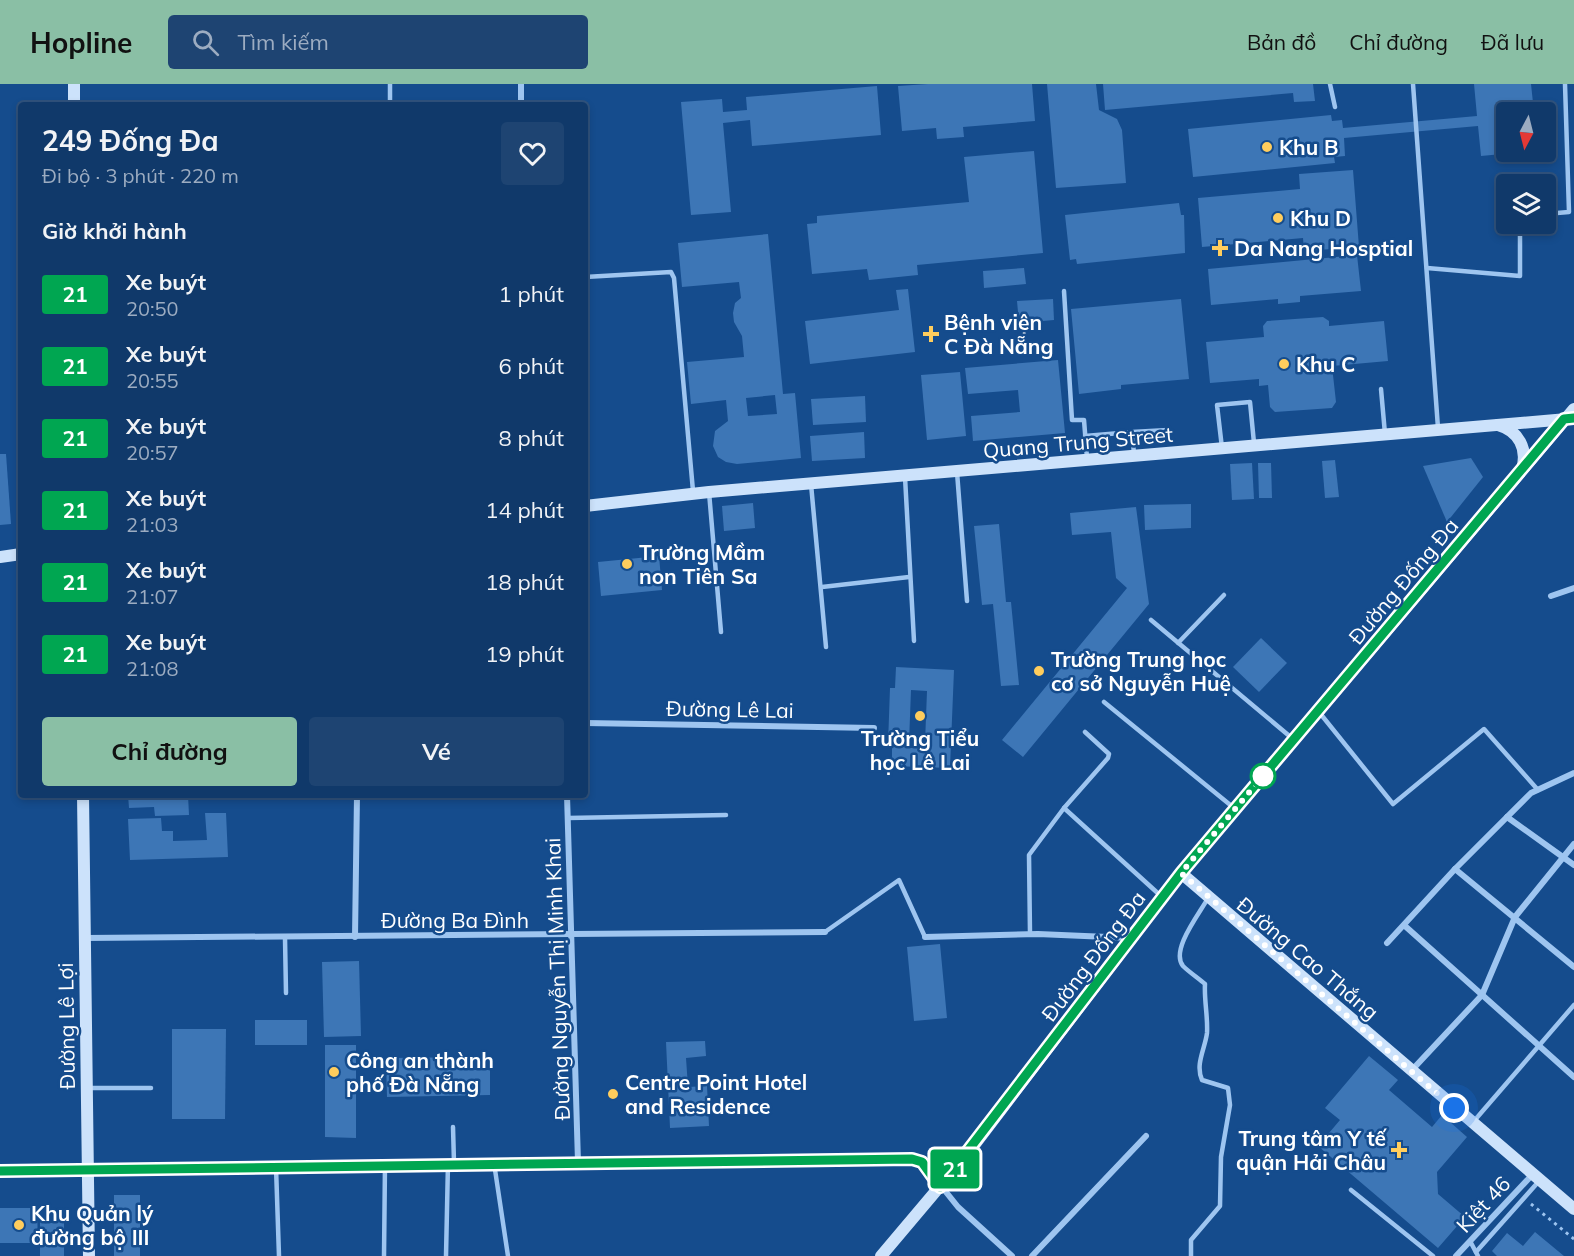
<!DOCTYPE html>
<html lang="vi">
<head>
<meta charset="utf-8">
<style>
  body { margin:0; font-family:Mulish,sans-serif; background:#1e4472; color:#f1f3f6; height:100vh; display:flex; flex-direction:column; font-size:22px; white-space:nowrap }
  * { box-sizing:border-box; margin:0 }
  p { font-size:20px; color:#9cacc1 }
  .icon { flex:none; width:33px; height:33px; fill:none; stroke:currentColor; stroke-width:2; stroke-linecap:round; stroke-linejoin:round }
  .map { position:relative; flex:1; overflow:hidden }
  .details { position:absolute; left:18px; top:18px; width:570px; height:696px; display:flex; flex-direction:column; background:#10396a; border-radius:6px; box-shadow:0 3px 9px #0003,0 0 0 2px #30537e }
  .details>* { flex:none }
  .badge { padding:0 12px; border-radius:4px; font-size:21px; line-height:39px }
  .needle { width:39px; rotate:187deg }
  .controls { position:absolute; left:1496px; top:18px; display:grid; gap:12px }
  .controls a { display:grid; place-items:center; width:60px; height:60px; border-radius:6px; background:#10396a; box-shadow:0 3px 9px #0003,0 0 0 2px #30537e; font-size:30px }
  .you { position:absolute; width:30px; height:30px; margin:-15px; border:4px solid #fff; border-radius:50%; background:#1a73e8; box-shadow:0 0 0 9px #1a73e833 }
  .map>.badge { position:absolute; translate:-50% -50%; box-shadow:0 0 0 3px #fff }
  h2 { padding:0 24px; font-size:22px; line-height:54px }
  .round { display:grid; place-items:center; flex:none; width:63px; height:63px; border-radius:6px; background:#1e4472 }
  .overview { display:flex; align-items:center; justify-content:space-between; height:102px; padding:0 24px }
  h1 { font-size:28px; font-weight:700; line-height:45px }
  .primary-button { display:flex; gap:12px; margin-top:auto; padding:12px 24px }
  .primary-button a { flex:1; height:69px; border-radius:6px; background:#8abfa5; color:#111; font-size:24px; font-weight:700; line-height:69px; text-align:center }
  .primary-button a+a { background:#1e4472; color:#f1f3f6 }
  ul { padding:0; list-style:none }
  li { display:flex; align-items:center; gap:18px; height:72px; padding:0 24px }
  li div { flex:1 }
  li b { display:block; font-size:22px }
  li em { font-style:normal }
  li .badge { min-width:66px; font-weight:700; text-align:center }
  header { display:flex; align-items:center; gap:36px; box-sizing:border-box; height:84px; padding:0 30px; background:#8abfa5; color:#111 }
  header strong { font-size:28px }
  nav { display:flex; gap:33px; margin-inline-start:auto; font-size:21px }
  .search { width:420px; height:54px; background:#1e4472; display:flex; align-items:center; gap:15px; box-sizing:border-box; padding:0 21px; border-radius:6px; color:#9cacc1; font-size:22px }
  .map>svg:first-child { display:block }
  .building { fill:#3d76b6; fill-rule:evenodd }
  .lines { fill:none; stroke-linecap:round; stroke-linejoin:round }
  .path { stroke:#9ec5f0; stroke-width:3; stroke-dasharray:3 4.5; stroke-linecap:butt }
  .lane { stroke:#9ec5f0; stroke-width:4.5 }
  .street { stroke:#9ec5f0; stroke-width:6 }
  .secondary { stroke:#cce2fb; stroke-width:12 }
  .line-casing { stroke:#fff; stroke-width:14 }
  .line { stroke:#00a651; stroke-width:9 }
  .walk { stroke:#fff; stroke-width:6; stroke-dasharray:0 10.8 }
  .poi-dot { fill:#ffcd5d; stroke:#154c8d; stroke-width:2 }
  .stop-dot { fill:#fff; stroke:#00a651; stroke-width:3 }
  .labels { text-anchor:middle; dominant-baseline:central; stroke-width:5; stroke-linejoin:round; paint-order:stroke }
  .poi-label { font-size:21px; font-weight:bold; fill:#fff; stroke:#154c8d; text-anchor:start }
  .street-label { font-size:21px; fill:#fff; stroke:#154c8d }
</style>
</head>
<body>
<header>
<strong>Hopline</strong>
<div class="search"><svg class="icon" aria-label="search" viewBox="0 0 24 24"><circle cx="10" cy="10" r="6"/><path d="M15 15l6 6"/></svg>Tìm kiếm</div>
<nav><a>Bản đồ</a><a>Chỉ đường</a><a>Đã lưu</a></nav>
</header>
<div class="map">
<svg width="1574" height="1172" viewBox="0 0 1574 1172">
  <rect width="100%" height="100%" fill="#154c8d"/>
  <g class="building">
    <path d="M928,0H1032L1035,37L963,43L964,53L937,55L936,44L902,47L898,2Z"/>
    <path d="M1047,0H1096L1099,26L1117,35L1122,46L1126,99L1056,104Z"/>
    <path d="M1103,0H1313L1315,17L1294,18L1293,9L1105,26Z"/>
    <path d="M1474,0H1531L1534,28H1506V68L1513,69L1481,72L1478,42L1344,54L1345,72L1334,73L1335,79L1193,93L1188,45L1331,31L1332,37L1342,36L1343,44L1477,32Z"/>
    <path d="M877,2L881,51L752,62L750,36L723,39L731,128L691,131L681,18L722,15L723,28L747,26L746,13Z"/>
    <path d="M1034,67L1043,169L917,181L918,191L869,196L867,185L812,190L807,140L817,139V132L969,118L964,73Z"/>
    <path d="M1353,86L1359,163L1304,167L1303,154L1202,163L1198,114L1300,105L1299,90Z"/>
    <path d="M1179,119L1181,131H1184L1185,169L1077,180L1076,175L1070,176L1065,131Z"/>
    <path d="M768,150L783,310L795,309L801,374L737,380L726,378L718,373L713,362L715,347L728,337L726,316L691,320L687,278L744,273L742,252L734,238L733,229L735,219L741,214L739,198L682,203L678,159ZM775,311L777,330L748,332L746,314Z"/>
    <path d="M1357,171L1361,207L1300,212V218L1278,220V215L1211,221L1208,185Z"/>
    <path d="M1024,184L1026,200L984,204L983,187Z"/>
    <path d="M908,205L915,268L810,280L805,237L899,226L896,206Z"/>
    <path d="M1053,215L1054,236L1019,239L1017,217Z"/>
    <path d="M1181,215L1189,295L1121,301V305L1079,310L1071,225Z"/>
    <path d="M1323,233L1329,237V242L1384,237L1388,277L1332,282L1336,318L1332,324L1275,328L1270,323L1268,301L1259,302V295L1210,299L1206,258L1264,253L1263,242L1267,237Z"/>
    <path d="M1058,276L1065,349L973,357L971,332L1020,328L1018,306L968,310L965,284Z"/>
    <path d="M960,288L966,352L927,356L921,291Z"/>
    <path d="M865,312L866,338L813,341L811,315Z"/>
    <path d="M864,348L865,374L812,377L810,352Z"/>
    <path d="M0,370H6L11,440L0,441Z"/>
    <path d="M1471,374L1483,393L1447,438L1423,382Z"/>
    <path d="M1335,376L1339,413L1325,414L1322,377Z"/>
    <path d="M1252,379L1254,415L1232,416L1230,380Z"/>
    <path d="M1258,379H1271L1272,414H1259Z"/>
    <path d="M18,400H21V419H17Z"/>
    <path d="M753,419L755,444L724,447L722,422Z"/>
    <path d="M1191,420V444L1145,446L1144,421Z"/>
    <path d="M1136,423L1149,520L1023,673L1002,656L1127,504L1116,494L1111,448L1072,451L1070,429Z"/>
    <path d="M999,440L1006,518H1011L1019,601L1001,602L993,520L982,521L974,442Z"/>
    <path d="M659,472L662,506L601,512L598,478Z"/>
    <path d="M1261,554L1287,579L1259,608L1233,583Z"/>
    <path d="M896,583L954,586L950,684L892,682V660H888L890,604H895ZM911,606L927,607L925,659H909Z"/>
    <path d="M128,711H188L189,731L155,732L154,723L129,724Z"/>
    <path d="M205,729H226L228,773L130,776L128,735L161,734L162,747H173V757L207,756Z"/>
    <path d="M940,860L947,934L914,937L907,863Z"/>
    <path d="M359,877L361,952L324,953L322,878Z"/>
    <rect x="255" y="936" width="52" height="25"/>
    <path d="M172,945H226L225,1035H172Z"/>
    <path d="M705,957L706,972L686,974L688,1003L707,1002L709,1042L670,1044L666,958Z"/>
    <path d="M325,961H356V1054L325,1053Z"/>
    <path d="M1369,972L1398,996L1389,1006L1432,1043L1442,1031L1467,1053L1437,1088L1438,1110L1465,1133L1438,1164L1318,1062L1340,1036L1325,1024Z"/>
    <path d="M490,973V1011L387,1013L386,974Z"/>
    <rect x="114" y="1111" width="26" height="61"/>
    <path d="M0,1124H37L38,1159H0Z"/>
    <rect x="40" y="1135" width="24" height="37"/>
    <path d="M1535,1148L1564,1172H1497L1492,1167L1507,1149L1523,1162Z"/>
  </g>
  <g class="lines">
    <path class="path" d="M1531,1120L1574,1155"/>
    <g class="lane">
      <path d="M390,0V21"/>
      <path d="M1330,0L1335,23"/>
      <path d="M1413,0L1438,344"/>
      <path d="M1545,130L1569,128L1565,0"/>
      <path d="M1427,184L1520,192V140"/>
      <path d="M585,193L671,188L674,194L693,407"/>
      <path d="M1064,207L1072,336H1084L1087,374"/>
      <path d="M1381,305L1385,350"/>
      <path d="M1132,348L1168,346"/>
      <path d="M1085,352L1132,348L1134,370"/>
      <path d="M1222,364L1217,321L1250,318L1254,359"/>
      <path d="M957,388L967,517"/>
      <path d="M905,393L914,557"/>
      <path d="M811,400L826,563"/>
      <path d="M709,408L721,548"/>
      <path d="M822,503L909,493"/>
      <path d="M1151,536L1293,655"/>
      <path d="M1178,559L1224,511"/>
      <path d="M1104,618L1234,724"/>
      <path d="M1319,628L1393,720L1484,645L1538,706"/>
      <path d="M1064,724L1162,813"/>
      <path d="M568,734L726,731"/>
      <path d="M825,848L899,796L925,853"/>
      <path d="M1030,850L1029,771L1064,724L1108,674L1109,670L1085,648"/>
      <path d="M285,854L286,909"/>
      <path d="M89,1004H151"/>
      <path d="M1474,1037L1574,921"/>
      <path d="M453,1043L454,1079"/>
      <path d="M494,1079L508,1172"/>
      <path d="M276,1083L279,1172"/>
      <path d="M1351,1106L1433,1172"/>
      <path d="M1470,1157L1478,1172"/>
      <path d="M1476,1168L1540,1096"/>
      <path d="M384,1172L385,1080"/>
      <path d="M446,1172L448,1079"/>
      <path d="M1191,1172V1156L1220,1122L1221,1073L1230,1021L1228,1004L1202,996C1195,980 1205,965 1207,949C1208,933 1204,916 1205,900C1198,894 1189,888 1183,882C1170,866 1200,829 1208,814"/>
    </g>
    <g class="street">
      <path d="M521,0V21"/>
      <path d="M1551,512L1574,504"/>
      <path d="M585,639L874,644"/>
      <path d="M567,711L578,1078"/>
      <path d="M1507,733L1574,781"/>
      <path d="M1455,785L1574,883"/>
      <path d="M1405,842L1574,993"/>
      <path d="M355,853L357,711"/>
      <path d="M925,853L1038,850L1131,854"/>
      <path d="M85,854L825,848"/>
      <path d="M1387,859L1455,785L1531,709L1574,689"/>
      <path d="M1412,986L1482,911L1515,833L1574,760"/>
      <path d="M0,1087L912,1075L922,1078L958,1123L1012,1172"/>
      <path d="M1032,1172L1146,1052"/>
      <path d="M1456,1172L1533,1090"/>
    </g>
    <g class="secondary">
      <path d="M74,0V21"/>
      <path d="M1498,341C1519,347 1528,365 1522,385"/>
      <path d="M585,422L709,408L1567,335"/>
      <path d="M0,473L21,470"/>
      <path d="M83,711L89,1172"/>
      <path d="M1181,789L1574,1125"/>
      <path d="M881,1172L968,1069L1181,789L1574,325"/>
    </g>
  </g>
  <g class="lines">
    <defs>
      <path id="line" d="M0,1087L912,1075L922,1078L940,1103L1181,789L1564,335L1574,334"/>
    </defs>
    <use href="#line" class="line-casing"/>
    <use href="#line" class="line"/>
    <path class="walk" d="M1263,692L1181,789L1454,1024"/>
  </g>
  <g class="poi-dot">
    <circle cx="1267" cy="63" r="6"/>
    <circle cx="1278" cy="134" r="6"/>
    <path d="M1217 155h6v6h6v6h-6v6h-6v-6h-6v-6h6z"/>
    <path d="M928 241h6v6h6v6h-6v6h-6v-6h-6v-6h6z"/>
    <circle cx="1284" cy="280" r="6"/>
    <circle cx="627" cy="480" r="6"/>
    <circle cx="1039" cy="587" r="6"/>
    <circle cx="920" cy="632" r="6"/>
    <circle cx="334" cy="988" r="6"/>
    <circle cx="613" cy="1010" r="6"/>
    <path d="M1396 1057h6v6h6v6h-6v6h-6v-6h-6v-6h6z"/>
    <circle cx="19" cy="1141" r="6"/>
  </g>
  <circle class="stop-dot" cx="1263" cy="692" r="12"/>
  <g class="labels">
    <g class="poi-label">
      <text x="1279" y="63">Khu B</text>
      <text x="1290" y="134">Khu D</text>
      <text x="1234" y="164">Da Nang Hosptial</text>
      <text x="944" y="238">Bệnh viện<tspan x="944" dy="24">C Đà Nẵng</tspan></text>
      <text x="1296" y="280">Khu C</text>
      <text x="639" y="468">Trường Mầm<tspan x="639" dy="24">non Tiên Sa</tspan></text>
      <text x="1051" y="575">Trường Trung học<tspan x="1051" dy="24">cơ sở Nguyễn Huệ</tspan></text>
      <text x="920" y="654" text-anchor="middle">Trường Tiểu<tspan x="920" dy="24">học Lê Lai</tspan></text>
      <text x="346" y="976">Công an thành<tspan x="346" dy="24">phố Đà Nẵng</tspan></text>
      <text x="625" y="998">Centre Point Hotel<tspan x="625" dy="24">and Residence</tspan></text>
      <text x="1386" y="1054" text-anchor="end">Trung tâm Y tế<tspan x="1386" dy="24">quận Hải Châu</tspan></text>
      <text x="31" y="1129">Khu Quản lý<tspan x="31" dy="24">đường bộ III</tspan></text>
    </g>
    <g class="street-label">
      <text transform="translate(1078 358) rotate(-5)">Quang Trung Street</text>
      <text transform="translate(1403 497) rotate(-50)">Đường Đống Đa</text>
      <text transform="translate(730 625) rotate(1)">Đường Lê Lai</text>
      <text x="455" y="836">Đường Ba Đình</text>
      <text transform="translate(1093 872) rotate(-53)">Đường Đống Đa</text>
      <text transform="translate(1308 874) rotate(40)">Đường Cao Thắng</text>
      <text transform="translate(557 895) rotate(-92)">Đường Nguyễn Thị Minh Khai</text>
      <text transform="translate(66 942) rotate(-91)">Đường Lê Lợi</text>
      <text transform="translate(1483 1120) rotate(-47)">Kiệt 46</text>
    </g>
  </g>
</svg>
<div class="controls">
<a><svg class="needle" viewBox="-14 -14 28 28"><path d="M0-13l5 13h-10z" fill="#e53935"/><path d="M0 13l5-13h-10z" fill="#9cacc1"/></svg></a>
<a><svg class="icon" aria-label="layers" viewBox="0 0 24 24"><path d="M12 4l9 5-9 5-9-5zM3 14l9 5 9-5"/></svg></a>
</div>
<div class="you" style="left:1454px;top:1024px"></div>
<b class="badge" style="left:955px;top:1085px;background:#00a651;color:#fff">21</b>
<section class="details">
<div class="overview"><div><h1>249 Đống Đa</h1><p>Đi bộ · 3 phút · 220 m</p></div><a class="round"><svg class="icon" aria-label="heart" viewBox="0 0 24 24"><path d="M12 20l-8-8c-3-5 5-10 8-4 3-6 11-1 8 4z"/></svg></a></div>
<h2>Giờ khởi hành</h2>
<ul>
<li><span class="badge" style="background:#00a651;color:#fff">21</span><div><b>Xe buýt</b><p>20:50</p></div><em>1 phút</em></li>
<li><span class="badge" style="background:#00a651;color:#fff">21</span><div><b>Xe buýt</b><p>20:55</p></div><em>6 phút</em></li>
<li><span class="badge" style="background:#00a651;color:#fff">21</span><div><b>Xe buýt</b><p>20:57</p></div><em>8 phút</em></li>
<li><span class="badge" style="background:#00a651;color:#fff">21</span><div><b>Xe buýt</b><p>21:03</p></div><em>14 phút</em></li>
<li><span class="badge" style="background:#00a651;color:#fff">21</span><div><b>Xe buýt</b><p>21:07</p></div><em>18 phút</em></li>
<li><span class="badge" style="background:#00a651;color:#fff">21</span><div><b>Xe buýt</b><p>21:08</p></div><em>19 phút</em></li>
</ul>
<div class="primary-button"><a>Chỉ đường</a><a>Vé</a></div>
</section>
</div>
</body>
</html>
